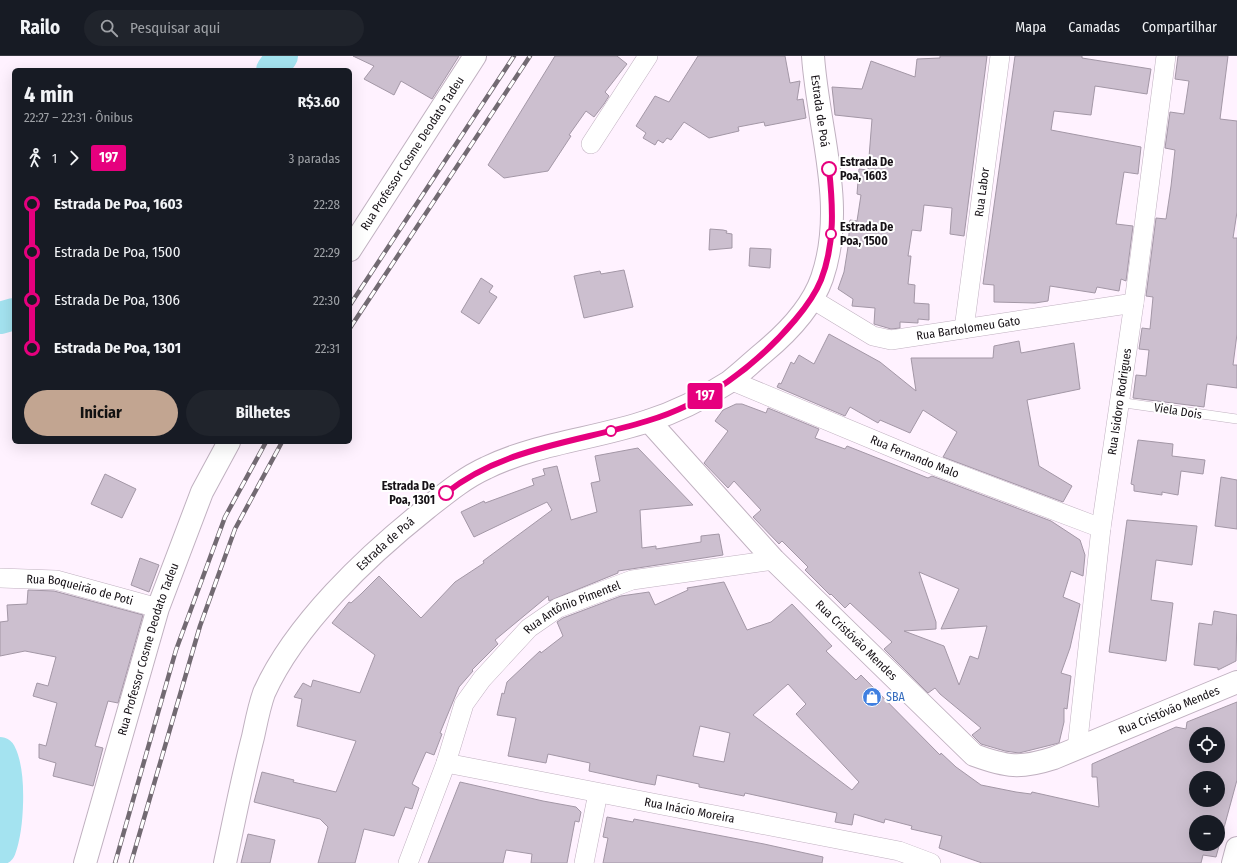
<!DOCTYPE html>
<html lang="pt">
<head>
<meta charset="utf-8">
<style>
  body { margin:0; font-family:"Fira Sans Condensed",sans-serif; background:#20242c; color:#f1f3f6; height:100vh; display:flex; flex-direction:column; font-size:15px; white-space:nowrap }
  * { box-sizing:border-box; margin:0 }
  p { font-size:13px; color:#9ea1a6 }
  .icon { flex:none; width:22px; height:22px; fill:none; stroke:currentColor; stroke-width:2; stroke-linecap:round; stroke-linejoin:round }
  .map { position:relative; flex:1; overflow:hidden }
  .panel { position:absolute; left:12px; top:12px; width:340px; height:376px; display:flex; flex-direction:column; background:#171b24; border-radius:6px; box-shadow:0 4px 16px #0002 }
  .panel>* { flex:none }
  .badge { padding:0 8px; border-radius:3px; font-size:14px; line-height:26px }
  .fabs { position:absolute; left:1189px; top:671px; display:grid; gap:8px }
  .fabs a { display:grid; place-items:center; width:36px; height:36px; border-radius:50%; background:#171b24; box-shadow:0 4px 16px #0002; font-size:20px }
  .map>.badge { position:absolute; translate:-50% -50%; box-shadow:0 0 0 2px #fff }
  .legs { display:flex; align-items:center; gap:6px; height:44px; padding:0 12px; font-size:13px }
  .legs p { margin-inline-start:auto }
  .headline { display:flex; align-items:center; justify-content:space-between; height:68px; padding:0 12px }
  h1 { font-size:22px; font-weight:700; line-height:30px }
  .action { display:flex; gap:8px; margin-top:auto; padding:8px 12px }
  .action a { flex:1; height:46px; border-radius:24px; background:#c2a591; color:#111; font-size:16px; font-weight:700; line-height:46px; text-align:center }
  .action a+a { background:#20242c; color:#f1f3f6 }
  ul { padding:0 12px; list-style:none }
  li { display:flex; align-items:center; gap:14px; height:48px; font-size:15px }
  li i { display:grid; place-items:center; width:6px; height:100%; margin:0 5px; background:currentColor }
  li i::after { content:''; width:10px; height:10px; margin:-5px; border:3px solid; border-radius:50%; background:#171b24 }
  li p { margin-inline-start:auto }
  li:first-child i { background:linear-gradient(#0000 50%,currentColor 0) }
  li:last-child i { background:linear-gradient(currentColor 50%,#0000 0) }
  header { display:flex; align-items:center; gap:24px; box-sizing:border-box; height:56px; padding:0 20px; background:#171b24; border-bottom:1px solid #363941 }
  header strong { font-size:19px }
  nav { display:flex; gap:22px; margin-inline-start:auto; font-size:14px }
  .search { width:280px; height:36px; background:#20242c; display:flex; align-items:center; gap:10px; box-sizing:border-box; padding:0 14px; border-radius:22px; color:#9ea1a6; font-size:15px }
  .map>svg:first-child { display:block }
  .lines { fill:none; stroke-linecap:round; stroke-linejoin:round }
  .river { stroke:#a4e3f0; stroke-width:32 }
  .building { fill:#ccbfcf; stroke:#a397a6; fill-rule:evenodd }
  .service-casing { stroke:#c0b1c0; stroke-width:10 }
  .minor-casing { stroke:#c0b1c0; stroke-width:20 }
  .tertiary-casing { stroke:#c0b1c0; stroke-width:24 }
  .secondary-casing { stroke:#c0b1c0; stroke-width:24 }
  .service { stroke:#fff; stroke-width:9 }
  .minor { stroke:#fff; stroke-width:19 }
  .tertiary { stroke:#fff; stroke-width:22 }
  .secondary { stroke:#fff; stroke-width:22 }
  .rail-casing { stroke:#726a72; stroke-width:4.5 }
  .rail { stroke:#fff; stroke-width:3; stroke-dasharray:9; stroke-linecap:butt }
  .line-1-casing { stroke:#fff; stroke-width:9 }
  .line-1 { stroke:#e6007e; stroke-width:6 }
  .stop-1-dot { fill:#fff; stroke:#e6007e; stroke-width:2 }
  .labels { text-anchor:middle; dominant-baseline:central; stroke-width:4; stroke-linejoin:round; paint-order:stroke }
  .street-label { font-size:12px; fill:#161116; stroke:#fff }
  .stop-label { font-size:12px; font-weight:bold; fill:#161116; stroke:#fff; text-anchor:start }
  .shop-label { font-size:12px; fill:#366cbe; stroke:#fff; text-anchor:start }
</style>
</head>
<body>
<header>
<strong>Railo</strong>
<div class="search"><svg class="icon" aria-label="search" viewBox="0 0 24 24"><circle cx="10" cy="10" r="6"/><path d="M15 15l6 6"/></svg>Pesquisar aqui</div>
<nav><a>Mapa</a><a>Camadas</a><a>Compartilhar</a></nav>
</header>
<div class="map">
<svg width="1237" height="807" viewBox="0 0 1237 807">
  <rect width="100%" height="100%" fill="#fff2ff"/>
  <g class="lines">
    <g class="river">
      <path d="M272,14L282,0"/>
      <path d="M0,262L14,258"/>
      <path d="M0,697C11,718 8,771 0,793"/>
    </g>
  </g>
  <g class="building">
    <path d="M353,0H459L432,43L401,25L394,39L364,23L374,10Z"/>
    <path d="M555,0H617L627,8L605,36L609,40L604,48L594,61L586,55L569,79L571,80L548,115L504,122L488,109Z"/>
    <path d="M698,0H785L790,27L800,25L797,44L803,43L806,62L765,70L764,66L738,71L739,75L709,82L684,66L671,84L667,82L663,87L658,84L655,89L643,82L646,77L636,70L655,40L669,46Z"/>
    <path d="M940,0H987L964,180L950,178L952,152L924,149L921,175L912,174L908,200H911L908,228L915,229L914,247L929,248V264L918,263V267L900,266V272L891,273L874,268L875,252L852,250L853,243L838,233L844,216L848,191L850,164L857,165L861,139L857,138L859,113L868,114L872,63L835,59L832,31L862,33L871,5L915,21L917,3L940,2Z"/>
    <path d="M1015,0H1082V2L1151,13L1147,38L1095,30L1091,59L1054,55L1051,74L1141,91L1138,118L1124,116L1116,168L1133,170L1126,225L1121,223L1119,235L1097,231L1095,237L1050,230L1048,245L1035,247L994,246V229L983,228Z"/>
    <path d="M1178,0H1228L1220,63L1237,65V156L1233,182H1237V278L1233,309H1237V332L1207,328L1204,351L1133,342L1136,319L1146,320L1149,294L1139,293L1142,272L1150,273L1153,241L1146,240L1156,162L1166,163L1171,130L1175,94L1165,92L1170,56L1184,58L1189,25L1175,23Z"/>
    <path d="M710,173L723,174L727,175L726,177L732,178V192L709,194Z"/>
    <path d="M750,192L771,193L770,212L749,210Z"/>
    <path d="M624,214L633,251L584,262L574,220L600,215L601,218Z"/>
    <path d="M481,222L493,230L489,236L497,241L479,268L461,256Z"/>
    <path d="M829,278L880,306L916,335L911,302H993L994,290L1019,285L1021,297L1074,287L1080,333L1027,344L1039,410L1072,430L1063,446L943,401L957,376L923,354L910,377L880,364L878,367L850,351L845,360L777,331L779,327L781,328L791,306L794,308L799,299L814,308Z"/>
    <path d="M736,348H742L766,357L768,352L819,373L815,382L845,393L847,390L928,422L932,420L1051,465L1080,484L1085,499L1083,520L1071,515L1063,541L1080,548L1070,592L1061,617L1071,620L1067,653L1064,652V666L1059,687L1019,697L1005,695L981,688L972,679L981,672L940,638L935,632L928,637L884,593L892,586L850,547L845,552L831,538L830,539L805,514L808,511L782,485L779,488L753,461L761,454L734,425L728,432L704,407L728,375L715,365L723,354ZM919,516L959,533L941,573L987,570L978,603L970,600L959,629L944,590L904,575L936,573V566Z"/>
    <path d="M1138,384L1173,388L1172,400L1205,404L1203,418L1181,415L1178,439L1162,436V439L1134,435V429L1131,428Z"/>
    <path d="M638,392L693,449L640,454L642,492L656,490V493L701,486V480L719,478L723,499L618,515V517L549,545L548,540L495,584L498,588L472,614L473,615L459,631L440,677L442,678L434,699L426,696L412,728L419,732L412,753L405,751L394,780L364,773L355,807H318L328,771L320,763L254,746L262,716L294,724L293,726L336,736L356,685L297,670L302,643L294,641L303,627L311,631L313,624L360,637L375,599L332,567L349,546L351,547L361,538L379,520L421,562L455,526L484,507L483,505L552,454L547,446L474,481L461,456L484,445L485,447L534,429L532,423L545,419L543,413L557,410L571,464L597,456L591,427L600,425L595,400Z"/>
    <path d="M105,418L136,433L122,462L91,448Z"/>
    <path d="M1221,421L1237,424V473L1215,470Z"/>
    <path d="M1127,464L1197,470L1192,509L1156,504L1151,544L1173,547L1166,605L1109,596Z"/>
    <path d="M140,502L159,509L149,536L131,529Z"/>
    <path d="M724,526L747,574L771,566L792,548L832,590L826,595L856,624L861,619L940,699L941,697L956,711L981,729L1016,736L1031,738L1032,736L1099,751L1097,721H1092V708L1176,671L1186,673L1187,666L1237,646V724L1216,801L1203,799L1201,807H982L939,792L942,780L911,773L912,770L885,763L884,767L854,758L852,769L835,766L837,757L745,737L744,740L699,731V728L657,719L655,729L639,726L589,715L590,707L548,698L546,707L508,700L516,662L497,659L502,637L504,638L507,626L540,595L541,597L563,580L557,566L563,562L621,540L649,536L655,549L688,534L687,532ZM788,628L806,648L796,658L859,726L852,734L753,659ZM700,670L730,677L724,706L693,700ZM1196,678H1218V700H1196ZM1196,722H1218V744H1196ZM1196,766H1218V788H1196Z"/>
    <path d="M28,534L54,535L143,559L118,647L108,645L95,690L103,692L93,730L53,720L56,707L39,702V688L46,690L57,647L33,640L37,627L48,630L56,601L25,595L0,600V566L8,565L7,549L27,548Z"/>
    <path d="M1214,555L1237,559L1236,605L1218,614V612L1194,609L1199,567L1212,569Z"/>
    <path d="M460,726L543,745L576,751L581,756L579,766L575,765L567,807H531L532,798L506,794L503,807H428Z"/>
    <path d="M607,761L633,766L634,763L764,788L823,801L822,807H603L608,782L603,781Z"/>
    <path d="M248,778L275,784L270,807H241Z"/>
  </g>
  <g class="lines">
    <defs>
      <path id="service" d="M1118,346L1237,363"/>
      <g id="minor">
        <path d="M591,88L648,0"/>
        <path id="s1" d="M812,243L873,280L891,284L1134,247"/>
        <path id="s2" d="M964,273L1000,0"/>
        <path id="s3" d="M730,324L934,409L1101,472"/>
        <path id="s4" d="M0,522L56,524L158,552"/>
        <path id="s5" d="M1077,693L1101,472L1134,247L1166,0"/>
        <path id="s6" d="M446,707L899,795L931,807"/>
        <path id="s7" d="M408,807L446,707L464,648L482,623L529,572L558,552L632,524L774,504"/>
        <path d="M584,807L598,737"/>
      </g>
      <g id="tertiary">
        <path id="s8" d="M649,365L774,504L974,699C1007,711 1020,713 1054,702L1237,626"/>
        <path d="M1233,807L1237,792"/>
      </g>
      <g id="secondary">
        <path id="s9" d="M350,194L475,0"/>
        <path id="s10" d="M85,807L158,552L202,436L229,386"/>
        <path id="s11" d="M225,807C234,765 242,723 253,681C256,667 259,651 264,637C295,568 367,500 426,453C445,438 464,422 486,412C537,387 595,383 648,365C676,356 704,342 729,326C741,317 752,306 763,297C786,278 812,251 822,222C847,149 818,74 813,0"/>
      </g>
    </defs>
    <use href="#service" class="service-casing"/>
    <use href="#minor" class="minor-casing"/>
    <use href="#tertiary" class="tertiary-casing"/>
    <use href="#secondary" class="secondary-casing"/>
    <use href="#service" class="service"/>
    <use href="#minor" class="minor"/>
    <use href="#tertiary" class="tertiary"/>
    <use href="#secondary" class="secondary"/>
    <defs>
      <g id="rail">
        <path d="M350,249L514,0"/>
        <path d="M350,272L530,0"/>
        <path d="M115,807L176,594L225,461L266,386"/>
        <path d="M131,807L200,570L235,473L282,386"/>
      </g>
    </defs>
    <use href="#rail" class="rail-casing"/>
    <use href="#rail" class="rail"/>
  </g>
  <g class="lines">
    <defs>
      <path id="line-1" d="M446,437C504,391 579,386 647,365C705,348 756,310 795,264C806,251 815,239 821,224C835,188 833,150 829,113"/>
    </defs>
    <use href="#line-1" class="line-1-casing"/>
    <use href="#line-1" class="line-1"/>
  </g>
  <defs>
    <symbol id="shop-disc" viewBox="-11 -11 22 22"><circle r="9.5" fill="#3f7fe0" stroke="#fff"/><path d="M-5-2.5h2.3a2.7 3.5 0 0 1 5.4 0H5L5.5 6h-11ZM-1.5-2.5h3a1.5 2.3 0 0 0-3 0Z" fill="#fff"/></symbol>
  </defs>
  <g fill-rule="evenodd">
    <use href="#shop-disc" x="861" y="630" width="22" height="22"/>
  </g>
  <g class="stop-1-dot">
    <circle cx="829" cy="113" r="7"/>
    <circle cx="831" cy="178" r="5"/>
    <circle cx="611" cy="375" r="5"/>
    <circle cx="446" cy="437" r="7"/>
  </g>
  <g class="labels">
    <g class="street-label">
      <text transform="translate(820 55) rotate(82)">Estrada de Poá</text>
      <text stroke="none"><textPath href="#s9" startOffset="115">Rua Professor Cosme Deodato Tadeu</textPath></text>
      <text stroke="none"><textPath href="#s2" startOffset="138">Rua Labor</textPath></text>
      <text stroke="none"><textPath href="#s1" startOffset="168">Rua Bartolomeu Gato</textPath></text>
      <text stroke="none"><textPath href="#s5" startOffset="350">Rua Isidoro Rodrigues</textPath></text>
      <text transform="translate(1178 355) rotate(9)">Viela Dois</text>
      <text stroke="none"><textPath href="#s3" startOffset="200">Rua Fernando Malo</textPath></text>
      <text stroke="none"><textPath href="#s11" startOffset="368">Estrada de Poá</textPath></text>
      <text stroke="none"><textPath href="#s4" startOffset="81">Rua Boqueirão de Poti</textPath></text>
      <text stroke="none"><textPath href="#s7" startOffset="317">Rua Antônio Pimentel</textPath></text>
      <text stroke="none"><textPath href="#s8" startOffset="302">Rua Cristóvão Mendes</textPath></text>
      <text stroke="none"><textPath href="#s10" startOffset="223">Rua Professor Cosme Deodato Tadeu</textPath></text>
      <text stroke="none"><textPath href="#s8" startOffset="673">Rua Cristóvão Mendes</textPath></text>
      <text stroke="none"><textPath href="#s6" startOffset="248">Rua Inácio Moreira</textPath></text>
    </g>
    <g class="stop-label">
      <text x="840" y="106">Estrada De<tspan x="840" dy="14">Poa, 1603</tspan></text>
      <text x="840" y="171">Estrada De<tspan x="840" dy="14">Poa, 1500</tspan></text>
      <text x="435" y="430" text-anchor="end">Estrada De<tspan x="435" dy="14">Poa, 1301</tspan></text>
    </g>
    <g class="shop-label">
      <text x="886" y="641">SBA</text>
    </g>
  </g>
</svg>
<div class="fabs">
<a><svg class="icon" aria-label="locate" viewBox="0 0 24 24"><circle cx="12" cy="12" r="6"/><path d="M12 2v4M12 18v4M2 12h4M18 12h4"/></svg></a>
<a>+</a>
<a>−</a>
</div>
<b class="badge" style="left:705px;top:340px;background:#e6007e;color:#fff">197</b>
<section class="panel">
<div class="headline"><div><h1>4 min</h1><p>22:27 – 22:31 · Ônibus</p></div><b>R$3.60</b></div>
<div class="legs"><svg class="icon" aria-label="walk" viewBox="0 0 24 24"><circle cx="13" cy="4" r="2"/><path d="M13 8l-2 6 4 7M11 14l-3 7M7 12l3-4h3l4 4"/></svg>1<svg class="icon" aria-label="forward" viewBox="0 0 24 24"><path d="M9 5l7 7-7 7"/></svg><b class="badge" style="background:#e6007e;color:#fff">197</b><p>3 paradas</p></div>
<ul>
<li><i style="color:#e6007e"></i><b>Estrada De Poa, 1603</b><p>22:28</p></li>
<li><i style="color:#e6007e"></i><span>Estrada De Poa, 1500</span><p>22:29</p></li>
<li><i style="color:#e6007e"></i><span>Estrada De Poa, 1306</span><p>22:30</p></li>
<li><i style="color:#e6007e"></i><b>Estrada De Poa, 1301</b><p>22:31</p></li>
</ul>
<div class="action"><a>Iniciar</a><a>Bilhetes</a></div>
</section>
</div>
</body>
</html>
